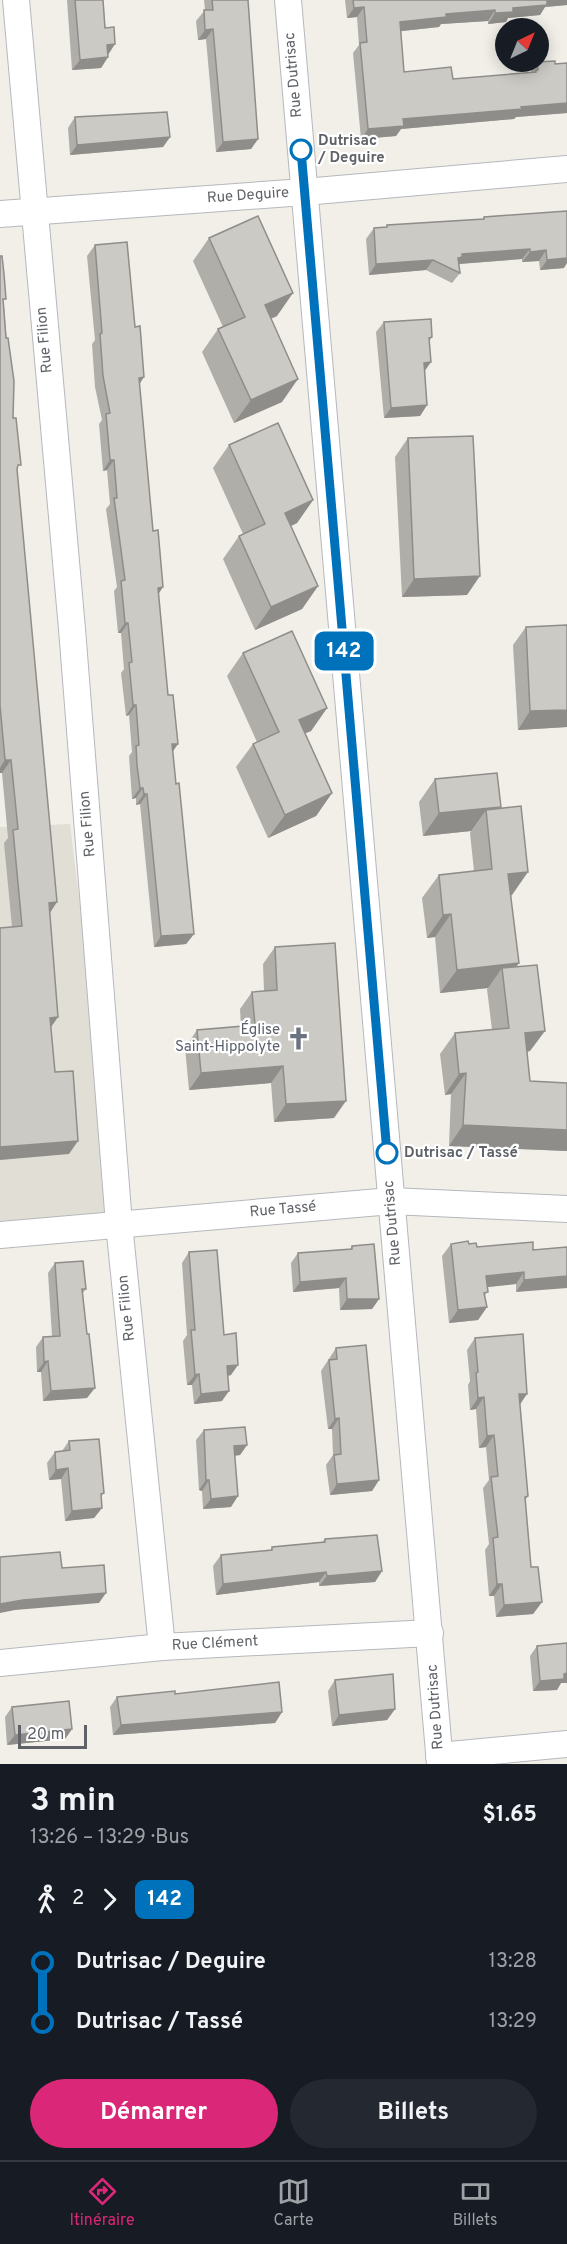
<!DOCTYPE html>
<html lang="fr">
<head>
<meta charset="utf-8">
<style>
  body { margin:0; font-family:Overpass,sans-serif; background:#242831; color:#f1f3f6; height:100vh; display:flex; flex-direction:column; font-size:22px; white-space:nowrap }
  * { box-sizing:border-box; margin:0 }
  p { font-size:20px; color:#9ea1a6 }
  .icon { flex:none; width:33px; height:33px; fill:none; stroke:currentColor; stroke-width:2; stroke-linecap:round; stroke-linejoin:round }
  .map { position:relative; height:1764px; overflow:hidden }
  .side { display:flex; flex-direction:column; background:#171b24; flex:1 }
  .side>* { flex:none }
  .badge { padding:0 12px; border-radius:9px; font-size:21px; line-height:39px }
  .needle { width:39px; rotate:43deg }
  .controls { position:absolute; left:495px; top:18px; display:grid; gap:12px }
  .controls a { display:grid; place-items:center; width:54px; height:54px; border-radius:50%; background:#171b24; box-shadow:0 3px 15px #0003; font-size:30px }
  .scale { position:absolute; left:18px; bottom:15px; width:69px; box-sizing:border-box; padding-left:6px; border:3px solid #5f6368; border-top:0; font-size:16px; line-height:21px; white-space:nowrap; color:#5f6368; -webkit-text-stroke:4px #fff; paint-order:stroke }
  .map>.badge { position:absolute; translate:-50% -50%; box-shadow:0 0 0 3px #fff }
  .legs { display:flex; align-items:center; gap:9px; height:66px; padding:0 30px; font-size:20px }
  .legs p { margin-inline-start:auto }
  .headline { display:flex; align-items:center; justify-content:space-between; height:102px; padding:0 30px }
  h1 { font-size:33px; font-weight:700; line-height:45px }
  .cta { display:flex; gap:12px; margin-top:auto; padding:12px 30px }
  .cta a { flex:1; height:69px; border-radius:36px; background:#db2777; color:#fff; font-size:24px; font-weight:700; line-height:69px; text-align:center }
  .cta a+a { background:#242831; color:#f1f3f6 }
  ul { padding:0 30px; list-style:none }
  li { display:flex; align-items:center; gap:21px; height:60px; font-size:22px }
  li i { display:grid; place-items:center; width:9px; height:100%; margin:0 8px; background:currentColor }
  li i::after { content:''; width:15px; height:15px; margin:-8px; border:4px solid; border-radius:50%; background:#171b24 }
  li p { margin-inline-start:auto }
  li:first-child i { background:linear-gradient(#0000 50%,currentColor 0) }
  li:last-child i { background:linear-gradient(currentColor 50%,#0000 0) }
  .dock { display:flex; justify-content:space-around; align-items:center; height:84px; border-top:2px solid #363941; background:#171b24; font-size:16px; color:#9ea1a6 }
  .dock a { display:grid; justify-items:center; gap:3px }
  .dock .on { color:#db2777 }
  .map>svg:first-child { display:block }
  .education { fill:#e1ded6 }
  .lines { fill:none; stroke-linecap:round; stroke-linejoin:round }
  .street-casing { stroke:#b5b8bc; stroke-width:28 }
  .street { stroke:#fff; stroke-width:26 }
  .wall { fill:#afaea9 }
  .shaded-wall { fill:#8f8d8a }
  .building { fill:#cccac5; stroke:#8f8d8a; stroke-width:1.5 }
  .line-1-casing { stroke:#fff; stroke-width:14 }
  .line-1 { stroke:#0072bc; stroke-width:9 }
  .stop-1-dot { fill:#fff; stroke:#0072bc; stroke-width:3 }
  .labels { text-anchor:middle; dominant-baseline:central; stroke-width:4.5; stroke-linejoin:round; paint-order:stroke }
  .street-label { font-size:15px; fill:#5f6368; stroke:#fff }
  .stop-label { font-size:15px; font-weight:bold; fill:#5f6368; stroke:#fff; text-anchor:start }
  .worship-label { font-size:15px; fill:#5b616d; stroke:#fff; text-anchor:end }
</style>
</head>
<body>
<div class="map">
<svg width="567" height="1764" viewBox="0 0 567 1764">
  <rect width="100%" height="100%" fill="#f1efe8"/>
  <path class="education" d="M70,824L119,1224L0,1235V827Z"/>
  <g class="lines">
    <defs>
      <g id="street">
        <path d="M16,0L72,629L119,1224L162,1647"/>
        <path d="M288,0L440,1764"/>
        <path d="M0,214L304,192L567,169"/>
        <path d="M0,1235L391,1201L567,1209"/>
        <path d="M0,1663L162,1647L430,1633"/>
        <path d="M439,1756L567,1744"/>
      </g>
    </defs>
    <use href="#street" class="street-casing"/>
    <use href="#street" class="street"/>
  </g>
  <g class="wall">
    <path d="M67,0H103L108,57L101,68L72,70Z"/>
    <path d="M204,0H248L258,139L251,149L216,152L206,39L198,40L196,21L205,10Z"/>
    <path d="M345,0H567V5L545,7L540,15L508,18L506,22L488,24V21L441,24L439,27L401,31L404,72L453,79L530,73L537,62L555,64L567,113L516,117L514,119L401,129L396,136L361,139L353,53L359,45L357,17L347,18Z"/>
    <path d="M75,117L170,137L163,147L70,155L68,128Z"/>
    <path d="M567,211L564,268L540,270L539,261L522,262V259L459,264L460,273L452,283L426,270L369,275L366,239L374,228L386,227L387,225L482,219L484,217Z"/>
    <path d="M209,238L277,316L271,319L282,402L234,423L202,352L218,329L223,327L193,261Z"/>
    <path d="M95,245L139,384L176,784L194,934L186,944L154,947L140,804L136,805V798L132,799L129,756L132,752L129,715L126,716L121,673L124,669L121,633H118L114,591L117,587L106,509L110,504L107,470L103,471L99,424L102,420L95,387L92,344L95,340L87,256Z"/>
    <path d="M0,256L17,469L50,914L51,1027L55,1072L69,1154L12,927L4,843L8,838L2,773H0Z"/>
    <path d="M384,322L432,337L429,342L425,371L427,405L420,416L384,418L376,332Z"/>
    <path d="M408,438L467,595L402,597L395,457Z"/>
    <path d="M229,445L313,500L297,523L291,526L318,586L302,609L255,630L223,559L239,536L243,534L213,468Z"/>
    <path d="M526,627L567,727L518,730L513,645Z"/>
    <path d="M243,653L327,708L311,731L305,733L332,793L316,816L268,838L236,767L253,744L257,742L227,676Z"/>
    <path d="M435,779L501,807L500,808L512,895H511L517,967L530,1051L527,1052L530,1081L567,1083V1151L449,1146L451,1094L445,1095L440,1054L455,1033L492,1030L487,989L488,988L440,993L435,937L427,938L422,898L439,875L474,871L470,833L471,831L423,836L419,802Z"/>
    <path d="M275,947L334,1118L274,1122L271,1083L189,1090L185,1048L197,1030L241,1027L240,1009L252,992L264,991L263,964Z"/>
    <path d="M451,1244H469L477,1247L533,1250L567,1247L516,1292V1284L487,1287L485,1297L487,1307L478,1320L449,1323L442,1256Z"/>
    <path d="M352,1246L379,1299L372,1309L340,1310L339,1288L293,1292L291,1263L298,1253L350,1249Z"/>
    <path d="M189,1252L224,1335L231,1375L228,1376L222,1401L194,1404L192,1385H187L183,1341L187,1335L182,1263Z"/>
    <path d="M55,1263L86,1289L83,1293L87,1398L43,1401L41,1372H37L36,1347L43,1337L52,1336L48,1273Z"/>
    <path d="M475,1338L520,1404L528,1496L525,1501L531,1567L542,1602L533,1614L496,1617L494,1596H489L485,1550L489,1544L483,1488L489,1480L486,1447L479,1448L476,1409L470,1410L468,1385L470,1381L467,1350Z"/>
    <path d="M336,1348L379,1480L372,1491L330,1495L326,1465L333,1455L332,1429H328L321,1371Z"/>
    <path d="M204,1430L247,1445L240,1455L235,1456L231,1507L203,1509L202,1491L199,1490L196,1440Z"/>
    <path d="M69,1441L104,1493L101,1497L102,1508L94,1518L65,1521L61,1479L49,1480L47,1463L55,1452L62,1451Z"/>
    <path d="M325,1539L382,1571L375,1582L319,1586V1582L216,1595L213,1566L221,1555L270,1551L272,1547L322,1542Z"/>
    <path d="M567,1643V1683H561L557,1690L533,1691L530,1656L537,1646Z"/>
    <path d="M335,1680L395,1709L387,1720L332,1726L328,1691Z"/>
    <path d="M175,1694L282,1712L275,1723L113,1735L110,1707L117,1697Z"/>
    <path d="M12,1707L72,1729L65,1739L7,1745L5,1717Z"/>
  </g>
  <g class="shaded-wall">
    <path d="M545,0H567V5L545,7L540,15L508,18L506,22L488,24L495,13Z"/>
    <path d="M364,7L357,17L347,18L354,8Z"/>
    <path d="M495,10L488,21L441,24L439,27L393,32L400,22L446,14Z"/>
    <path d="M213,29L206,39L198,40L205,30Z"/>
    <path d="M115,44L108,55L107,45Z"/>
    <path d="M108,57L101,68L72,70L80,60Z"/>
    <path d="M567,103V113L516,117L514,119L401,129L396,136L361,139L368,129L403,119Z"/>
    <path d="M170,137L163,147L70,155L77,145Z"/>
    <path d="M258,139L251,149L216,152L223,142Z"/>
    <path d="M530,249L522,259L458,264V258L462,254Z"/>
    <path d="M546,250L539,261L522,262L530,252Z"/>
    <path d="M567,253V263L564,268L540,270L547,260Z"/>
    <path d="M433,260L426,270L369,275L376,264Z"/>
    <path d="M293,293L277,316L248,328L265,305Z"/>
    <path d="M431,362L424,372V363Z"/>
    <path d="M144,377L137,388L139,378Z"/>
    <path d="M298,379L282,402L234,423L251,400Z"/>
    <path d="M427,405L420,416L384,418L391,408Z"/>
    <path d="M110,460H114L107,470L103,471Z"/>
    <path d="M313,500L297,523L269,536L285,513Z"/>
    <path d="M480,576L467,595L402,597L414,579Z"/>
    <path d="M318,586L302,609L255,630L271,607Z"/>
    <path d="M163,587L156,598L158,588Z"/>
    <path d="M125,623H128L121,633H118Z"/>
    <path d="M133,705H136L129,715L126,716Z"/>
    <path d="M327,708L311,731L282,743L299,720Z"/>
    <path d="M567,710V727L518,730L530,711Z"/>
    <path d="M172,744H178L171,754Z"/>
    <path d="M5,760H11L2,773H0V768Z"/>
    <path d="M140,788H143L136,798L132,799Z"/>
    <path d="M332,793L316,816L268,838L285,815Z"/>
    <path d="M144,794H147L140,804L136,805Z"/>
    <path d="M501,807L488,826L486,810L471,831L423,836L439,813Z"/>
    <path d="M528,872L512,895L492,897L508,874Z"/>
    <path d="M57,902L48,916L49,903Z"/>
    <path d="M451,914L435,937L427,938L443,915Z"/>
    <path d="M194,934L186,944L154,947L161,936Z"/>
    <path d="M519,963L504,985L502,968L488,988L440,993L457,970Z"/>
    <path d="M58,1017L49,1030L50,1018Z"/>
    <path d="M545,1031L530,1051L510,1054L525,1033Z"/>
    <path d="M283,1066L271,1083L189,1090L201,1073Z"/>
    <path d="M466,1073L451,1094L445,1095L459,1074Z"/>
    <path d="M346,1101L334,1118L274,1122L286,1104Z"/>
    <path d="M463,1125L567,1130V1151L449,1146Z"/>
    <path d="M78,1141L69,1154L0,1160V1147Z"/>
    <path d="M524,1272L516,1284L478,1288L486,1276Z"/>
    <path d="M567,1276V1288L516,1292L524,1280Z"/>
    <path d="M346,1278L339,1288L293,1292L300,1282Z"/>
    <path d="M347,1299H379L372,1309L340,1310Z"/>
    <path d="M487,1307L478,1320L449,1323L458,1310Z"/>
    <path d="M48,1361L41,1372H37L44,1362Z"/>
    <path d="M238,1365L231,1375L219,1377L227,1366Z"/>
    <path d="M199,1374L192,1385H187L195,1375Z"/>
    <path d="M95,1388L87,1398L43,1401L51,1391Z"/>
    <path d="M229,1391L222,1401L194,1404L201,1394Z"/>
    <path d="M519,1394H527L519,1406Z"/>
    <path d="M484,1397L476,1409L470,1410L478,1398Z"/>
    <path d="M339,1418L332,1429H328L335,1419Z"/>
    <path d="M494,1435L486,1447L479,1448L487,1436Z"/>
    <path d="M247,1445L240,1455L227,1456L234,1446Z"/>
    <path d="M68,1468L61,1479L49,1480L56,1470Z"/>
    <path d="M206,1480H209L202,1491L199,1490Z"/>
    <path d="M379,1480L372,1491L330,1495L337,1484Z"/>
    <path d="M238,1496L231,1507L203,1509L211,1499Z"/>
    <path d="M102,1508L94,1518L65,1521L72,1511Z"/>
    <path d="M382,1571L375,1582L319,1586L327,1576Z"/>
    <path d="M326,1572L319,1582L216,1595L223,1584Z"/>
    <path d="M497,1584H502L494,1596H489Z"/>
    <path d="M106,1593L99,1603L15,1610L0,1613V1604L23,1600Z"/>
    <path d="M542,1602L533,1614L496,1617L504,1605Z"/>
    <path d="M567,1673V1683H561L557,1690L533,1691L540,1681Z"/>
    <path d="M395,1709L387,1720L332,1726L339,1715Z"/>
    <path d="M282,1712L275,1723L113,1735L121,1725Z"/>
    <path d="M72,1729L65,1739L7,1745L15,1735Z"/>
  </g>
  <g class="building">
    <path d="M75,0H103L105,28L114,27L115,44L107,45L108,57L80,60Z"/>
    <path d="M212,0H248L258,139L223,142L213,29L205,30L204,10H213Z"/>
    <path d="M353,0H547V5L513,8V12L495,13V10L446,14V17L400,22L404,72L451,67L453,79L536,72V70H538L537,62L555,61V64L567,63V103L521,107L522,109L403,119L404,126L368,129L360,43L367,42L364,7L354,8Z"/>
    <path d="M167,112L170,137L77,145L75,117Z"/>
    <path d="M567,211V258L547,260L546,250L530,252V249L462,254V257L458,258L460,273L433,260L376,264L374,228L387,227V225L484,219V217Z"/>
    <path d="M258,216L293,293L265,305L298,379L251,400L218,329L245,317L209,238Z"/>
    <path d="M127,242L135,327L140,326L144,377L139,378L153,531L158,530L163,587L158,588L168,695H173L178,744H172L176,784L179,783L194,934L161,936L147,794H144L143,788H140L137,765L136,746L139,745L136,705H133L129,663L132,662L128,623H125L121,581L125,580L114,498H117L114,460H110L106,414L110,413L103,376L100,334L102,333L95,245Z"/>
    <path d="M0,256H2L4,274L6,299H3L6,338H8L14,381L13,418H16L21,465H18L17,469L57,902L49,903L58,1017L50,1018L55,1072L73,1071L78,1141L0,1147V928L22,926L13,830L18,829L11,760H5L0,705Z"/>
    <path d="M431,319L432,337L429,338L431,362L424,363L427,405L391,408L384,322Z"/>
    <path d="M278,423L313,500L285,513L318,586L271,607L239,536L265,524L229,445Z"/>
    <path d="M473,436L480,576L414,579L408,438Z"/>
    <path d="M567,625V710L530,711L526,627Z"/>
    <path d="M292,631L327,708L299,720L332,793L285,815L253,744L279,732L243,653Z"/>
    <path d="M497,773L501,807L439,813L435,779Z"/>
    <path d="M521,806L528,872L508,874L519,963L457,970L451,914L443,915L439,875L492,869L486,810Z"/>
    <path d="M335,943L346,1101L286,1104L283,1066L201,1073L197,1030L255,1025L252,992L277,990L275,947Z"/>
    <path d="M537,965L545,1031L525,1033L530,1081L567,1083V1130L463,1125L466,1073L459,1074L455,1033L509,1028L502,968Z"/>
    <path d="M468,1241L469,1244L476,1243L477,1247L533,1242V1250L567,1247V1276L524,1280V1272L486,1276L488,1292L484,1293L487,1307L458,1310L451,1244Z"/>
    <path d="M374,1244L379,1299H347L346,1278L300,1282L298,1253L352,1249V1246Z"/>
    <path d="M217,1250L224,1335L236,1333L238,1365L227,1366L229,1391L201,1394L199,1374L195,1375L191,1330H195L189,1252Z"/>
    <path d="M83,1261L86,1289H82L87,1334H89L95,1388L51,1391L48,1361L44,1362L43,1337L60,1336L55,1263Z"/>
    <path d="M523,1334L527,1394H519L528,1496L525,1497L531,1567H538L542,1602L504,1605L502,1584H497L493,1538L498,1537L491,1477L498,1476L494,1435L487,1436L484,1397L478,1398L476,1373L478,1372L475,1338Z"/>
    <path d="M366,1345L379,1480L337,1484L334,1455L341,1454L339,1418L335,1419L329,1360L337,1359L336,1348Z"/>
    <path d="M245,1427L247,1445L234,1446L238,1496L211,1499L209,1480H206L204,1430Z"/>
    <path d="M99,1439L104,1493L101,1494L102,1508L72,1511L68,1468L56,1470L55,1452L70,1450L69,1441Z"/>
    <path d="M377,1535L382,1571L327,1576L326,1572L223,1584L221,1555L272,1550V1547L325,1542V1539Z"/>
    <path d="M60,1552L62,1568L104,1565L106,1593L23,1600L0,1604V1557Z"/>
    <path d="M567,1643V1673L564,1674V1679L540,1681L537,1646Z"/>
    <path d="M393,1674L395,1709L339,1715L335,1680Z"/>
    <path d="M279,1682L282,1712L121,1725L117,1697L175,1691V1694Z"/>
    <path d="M69,1701L72,1729L15,1735L12,1707Z"/>
  </g>
  <g class="lines">
    <defs>
      <path id="line-1" d="M301,150L387,1153"/>
    </defs>
    <use href="#line-1" class="line-1-casing"/>
    <use href="#line-1" class="line-1"/>
  </g>
  <defs>
    <symbol id="church-bare" viewBox="-9 -9 18 18"><path d="M-1.2-6h2.4v3.5h3.3v2.4h-3.3V6h-2.4V-.1h-3.3v-2.4h3.3Z" fill="#6b7280" stroke="#fff" stroke-width="2.5" paint-order="stroke"/></symbol>
  </defs>
  <g fill-rule="evenodd">
    <use href="#church-bare" x="282" y="1022" width="33" height="33"/>
  </g>
  <g class="stop-1-dot">
    <circle cx="301" cy="150" r="10"/>
    <circle cx="387" cy="1153" r="10"/>
  </g>
  <g class="labels">
    <g class="street-label">
      <text transform="translate(294 75) rotate(-95)">Rue Dutrisac</text>
      <text transform="translate(248 196) rotate(-4)">Rue Deguire</text>
      <text transform="translate(45 340) rotate(-95)">Rue Filion</text>
      <text transform="translate(88 824) rotate(-95)">Rue Filion</text>
      <text transform="translate(283 1210) rotate(-5)">Rue Tassé</text>
      <text transform="translate(393 1223) rotate(-95)">Rue Dutrisac</text>
      <text transform="translate(127 1308) rotate(-96)">Rue Filion</text>
      <text transform="translate(215 1644) rotate(-3)">Rue Clément</text>
      <text transform="translate(436 1707) rotate(-94)">Rue Dutrisac</text>
    </g>
    <g class="stop-label">
      <text x="318" y="141">Dutrisac<tspan x="318" dy="17">/ Deguire</tspan></text>
      <text x="404" y="1153">Dutrisac / Tassé</text>
    </g>
    <g class="worship-label">
      <text x="280" y="1030">Église<tspan x="280" dy="17">Saint-Hippolyte</tspan></text>
    </g>
  </g>
</svg>
<div class="controls">
<a><svg class="needle" viewBox="-14 -14 28 28"><path d="M0-13l5 13h-10z" fill="#e53935"/><path d="M0 13l5-13h-10z" fill="#9ea1a6"/></svg></a>
</div>
<div class="scale">20 m</div>
<b class="badge" style="left:344px;top:651px;background:#0072bc;color:#fff">142</b>
</div>
<section class="side">
<div class="headline"><div><h1>3 min</h1><p>13:26 – 13:29 · Bus</p></div><b>$1.65</b></div>
<div class="legs"><svg class="icon" aria-label="walk" viewBox="0 0 24 24"><circle cx="13" cy="4" r="2"/><path d="M13 8l-2 6 4 7M11 14l-3 7M7 12l3-4h3l4 4"/></svg>2<svg class="icon" aria-label="forward" viewBox="0 0 24 24"><path d="M9 5l7 7-7 7"/></svg><b class="badge" style="background:#0072bc;color:#fff">142</b></div>
<ul>
<li><i style="color:#0072bc"></i><b>Dutrisac / Deguire</b><p>13:28</p></li>
<li><i style="color:#0072bc"></i><b>Dutrisac / Tassé</b><p>13:29</p></li>
</ul>
<div class="cta"><a>Démarrer</a><a>Billets</a></div>
</section>
<nav class="dock">
<a class="on"><svg class="icon" aria-label="directions" viewBox="0 0 24 24"><path d="M12 3l9 9-9 9-9-9zM9 14v-3h6M13 9l2 2-2 2"/></svg>Itinéraire</a>
<a><svg class="icon" aria-label="map" viewBox="0 0 24 24"><path d="M3 6l6-2 6 2 6-2v14l-6 2-6-2-6 2zM9 4v14M15 6v14"/></svg>Carte</a>
<a><svg class="icon" aria-label="tickets" viewBox="0 0 24 24"><path d="M3 7h18v10H3zM15 7v10"/></svg>Billets</a>
</nav>
</body>
</html>
